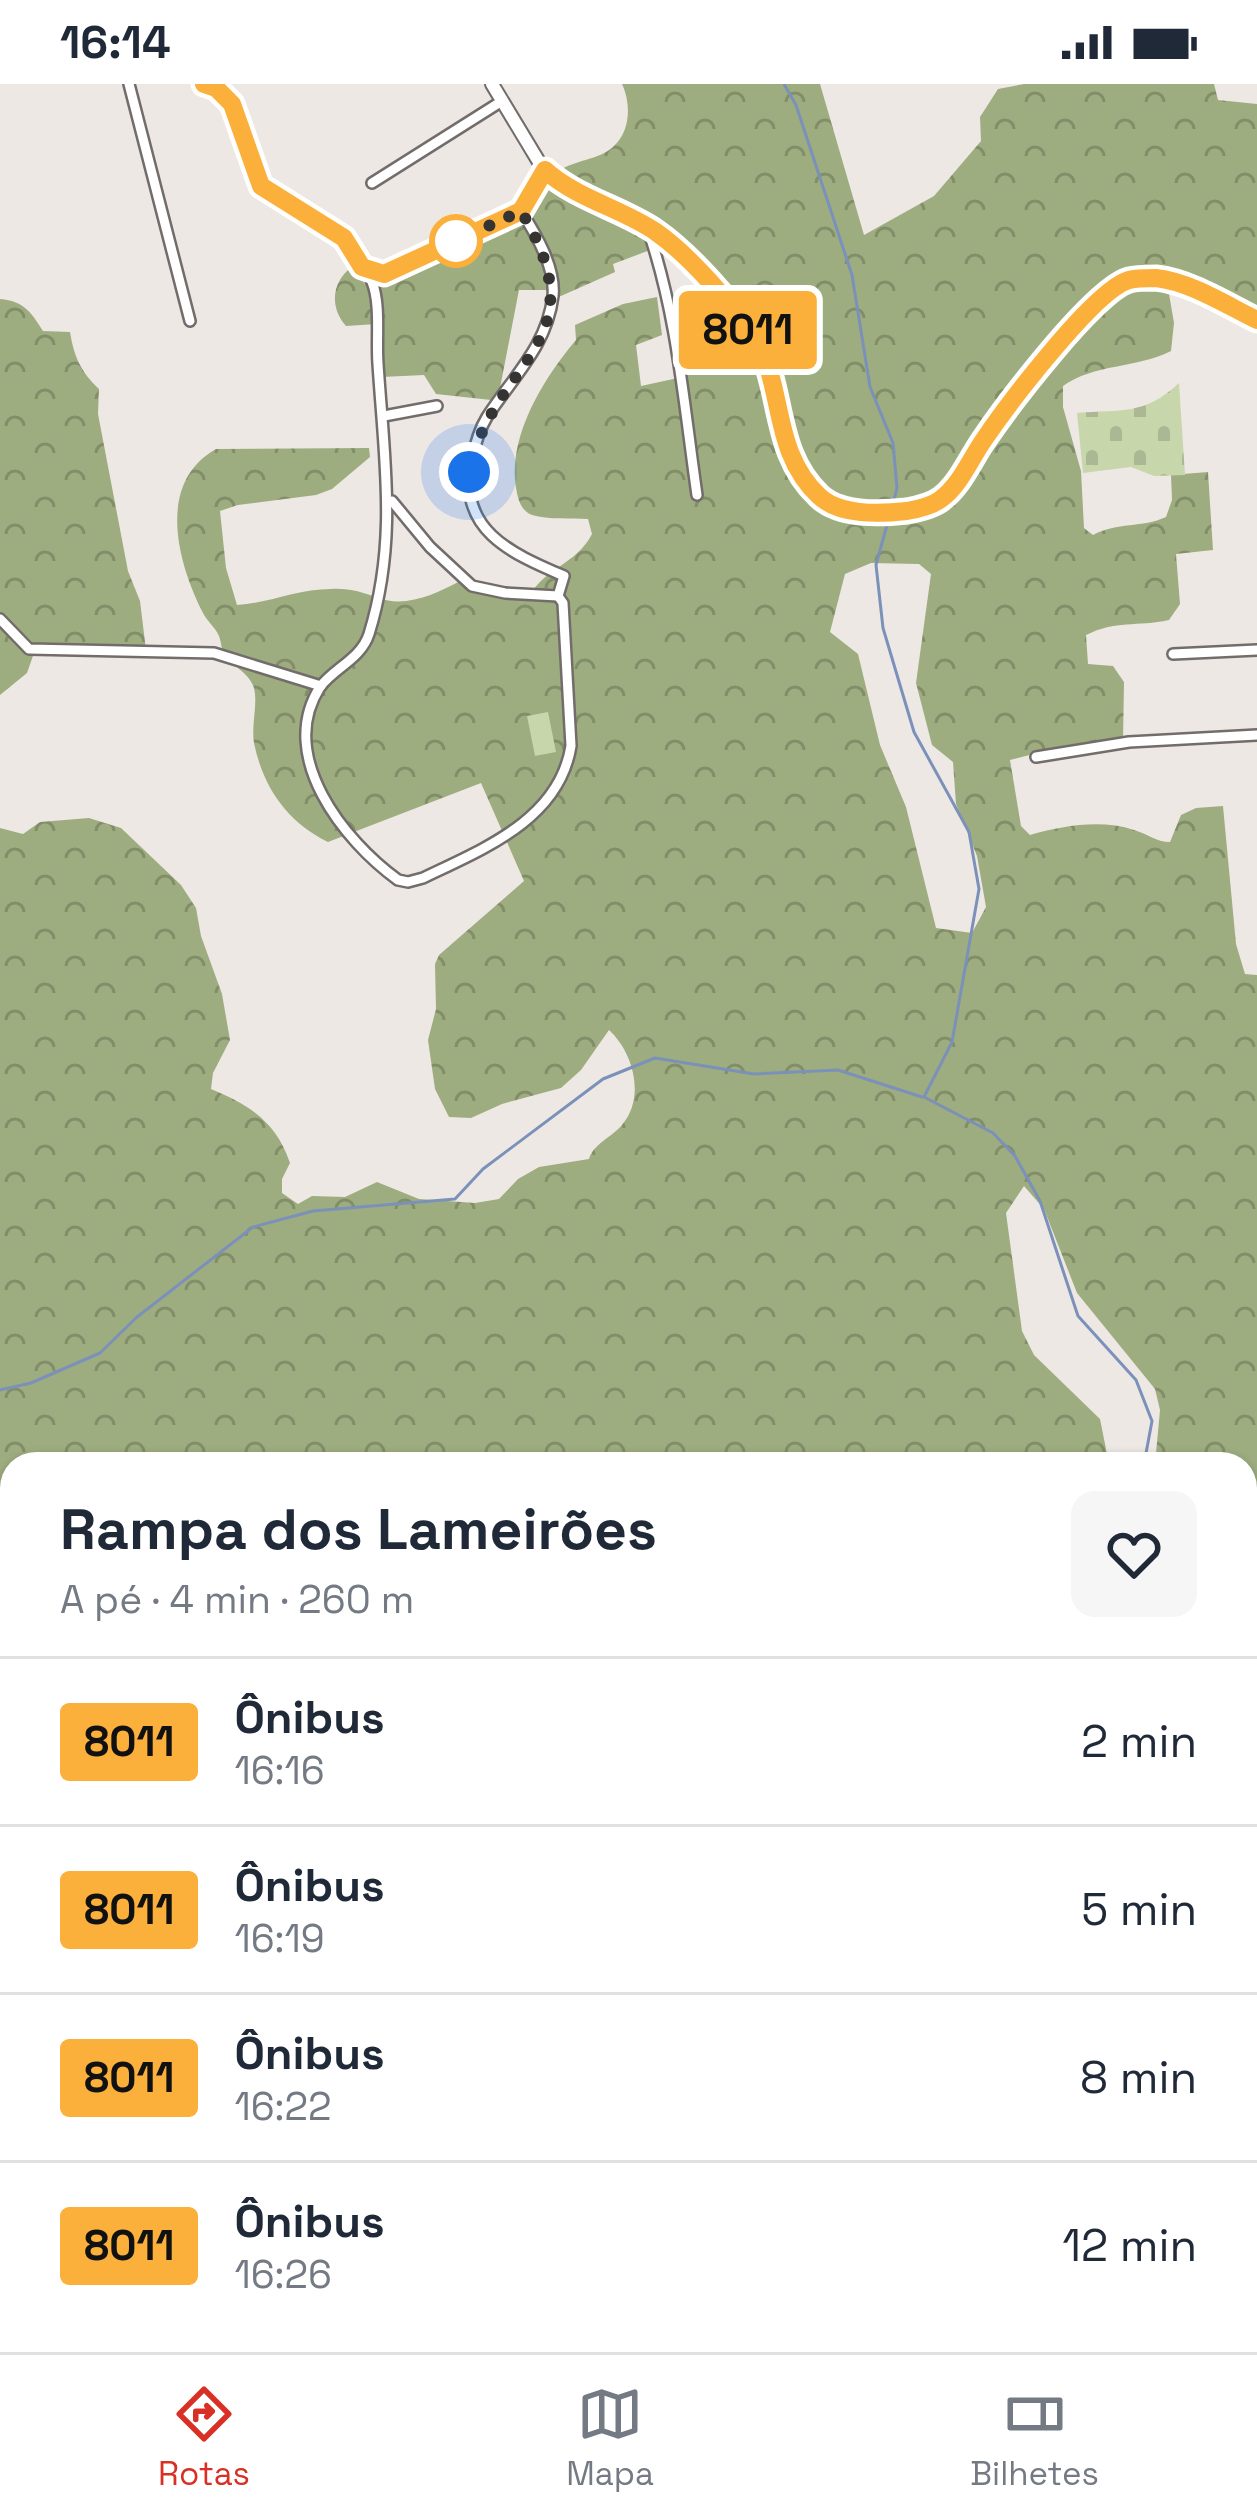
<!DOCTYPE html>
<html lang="pt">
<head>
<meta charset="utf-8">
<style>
  body { margin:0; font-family:"Space Grotesk",sans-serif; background:#f6f6f7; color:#1f2937; height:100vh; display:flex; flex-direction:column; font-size:45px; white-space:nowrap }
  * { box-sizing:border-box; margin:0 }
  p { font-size:39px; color:#747a83 }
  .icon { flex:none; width:66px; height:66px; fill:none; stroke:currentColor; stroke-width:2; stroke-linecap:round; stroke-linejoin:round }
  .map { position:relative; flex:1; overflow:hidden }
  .panel { position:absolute; left:0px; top:1368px; width:1257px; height:900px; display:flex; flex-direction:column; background:#fff; border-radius:36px 36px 0 0; box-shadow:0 3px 9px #0004 }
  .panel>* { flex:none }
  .badge { padding:0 24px; border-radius:9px; font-size:42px; line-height:78px }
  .you { position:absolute; width:60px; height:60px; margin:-30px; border:9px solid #fff; border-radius:50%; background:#1a73e8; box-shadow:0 0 0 18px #1a73e833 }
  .map>.badge { position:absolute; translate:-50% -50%; box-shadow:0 0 0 6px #fff }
  .round { display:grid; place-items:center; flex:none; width:126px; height:126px; border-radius:24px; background:#f6f6f7 }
  .head { display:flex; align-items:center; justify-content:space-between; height:204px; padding:0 60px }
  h1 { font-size:57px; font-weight:700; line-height:90px }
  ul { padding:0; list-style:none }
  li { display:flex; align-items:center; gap:36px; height:168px; padding:0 60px; border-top:3px solid #e0e1e3 }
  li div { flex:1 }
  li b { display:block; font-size:45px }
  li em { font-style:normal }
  li .badge { min-width:132px; font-weight:700; text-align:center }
  .status { display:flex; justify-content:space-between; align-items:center; height:84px; padding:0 60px; background:#fff; direction:ltr }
  .status svg { height:33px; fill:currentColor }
  .menu { display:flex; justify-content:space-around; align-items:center; height:168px; border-top:3px solid #e0e1e3; background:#fff; font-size:33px; color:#747a83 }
  .menu a { display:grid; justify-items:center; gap:6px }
  .menu .on { color:#d93025 }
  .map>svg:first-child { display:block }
  .forest { fill:url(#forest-crowns); fill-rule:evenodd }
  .cemetery { fill:url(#cemetery-stones) }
  .pitch { fill:#c7d6ab }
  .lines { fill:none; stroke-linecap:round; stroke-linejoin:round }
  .stream { stroke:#7b91ba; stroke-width:3 }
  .river { stroke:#7b91ba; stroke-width:16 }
  .street-casing { stroke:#726d6b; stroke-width:14 }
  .secondary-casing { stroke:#726d6b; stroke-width:16 }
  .street { stroke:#fff; stroke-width:9 }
  .secondary { stroke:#fff; stroke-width:12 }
  .line-casing { stroke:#fff; stroke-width:27 }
  .line { stroke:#fbb03b; stroke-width:18 }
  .walk { stroke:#363433; stroke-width:12; stroke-dasharray:0 21.6 }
  .stop-dot { fill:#fff; stroke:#fbb03b; stroke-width:6 }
</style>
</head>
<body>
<div class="status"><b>16:14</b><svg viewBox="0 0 49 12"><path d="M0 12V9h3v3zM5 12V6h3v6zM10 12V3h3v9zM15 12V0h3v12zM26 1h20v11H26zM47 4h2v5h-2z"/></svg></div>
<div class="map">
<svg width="1257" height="2268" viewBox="0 0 1257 2268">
  <defs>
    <pattern id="forest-crowns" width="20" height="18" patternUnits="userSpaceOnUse" patternTransform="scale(3)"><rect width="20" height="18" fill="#9ead7f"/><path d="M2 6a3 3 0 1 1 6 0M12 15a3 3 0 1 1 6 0" fill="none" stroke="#828e69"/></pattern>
    <pattern id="cemetery-stones" width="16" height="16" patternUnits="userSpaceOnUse" patternTransform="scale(3)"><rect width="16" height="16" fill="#c7d6ab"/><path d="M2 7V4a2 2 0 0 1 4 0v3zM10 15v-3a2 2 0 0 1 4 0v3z" fill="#acb894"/></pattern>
  </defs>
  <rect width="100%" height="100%" fill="#eee8e5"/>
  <g class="forest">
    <path d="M622,0H820L864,151L934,112L981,57L980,33L998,5L1024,0H1214L1218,16L1257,20V230L1177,192L1168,204L1174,239L1171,267C1138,284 1093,280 1063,302V323L1081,387L1084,444L1093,451C1117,438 1142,444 1166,433L1172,416L1171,391L1208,388L1213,466L1176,470L1180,520L1169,536C1137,543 1116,536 1086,551L1088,580L1113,582L1124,598L1123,658C1084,654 1048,667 1010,676L1021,742L1030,751C1062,742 1101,735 1134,746C1148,750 1156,758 1170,758L1181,731L1196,724L1223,722L1236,860L1245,890L1257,891V2268H943L936,2256H1245V1380H1155L1160,1326L1155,1305L1077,1209L1044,1125L1024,1102L1006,1129L1022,1247L1034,1271L1100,1335L1109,1380H12V1409L0,1411V744L23,750L40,738L89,734L121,744L181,801L196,824L201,852L222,910L230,956L213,989L211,1005C249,1021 276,1037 290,1079L282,1095V1109L298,1120L312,1112L345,1113L377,1098L419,1115L475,1119L499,1115L518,1095L539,1083L589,1075C594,1059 611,1054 622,1041C646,1013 633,968 609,946L581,986L561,1004L502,1020L471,1034L449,1033L435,1005L428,956L436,925L435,880L439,871L524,797L481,699L328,758C287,738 263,703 254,659C251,641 258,621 254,604C249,588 231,582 224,569C221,564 221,557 219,552C215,543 207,537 203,529C177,478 156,399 216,365L369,364L370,373L332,405L316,411L238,421L220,427L226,484L237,521C270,519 297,505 331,505C349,504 362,508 378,514C406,524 436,510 460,497C480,513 504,513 528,514C547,481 575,482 592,450L588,435C572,434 548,436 532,431C522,427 519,418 517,409C505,356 543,295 576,256L575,241L623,220L657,213L662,251L636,261L641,302L687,292C690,263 687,215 714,200L674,157L613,180L615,188L561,212L545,206H519L500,304L491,316L436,310L424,291L382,293L377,240L346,242C329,223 332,197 352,183L365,200L531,127C537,112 545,97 559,87C574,76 599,76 613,63C631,47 631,19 622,0ZM871,479L919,480L931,490L916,599L932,661L953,678L956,720L977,772L986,823L972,849L936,844L906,723L880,661L858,570L830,548L845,490Z"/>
    <path d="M0,215C24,217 31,228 43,247L70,248C74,273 81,288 99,305L98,330L128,487L140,517L146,566C108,558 73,566 34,569L27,589L0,611Z"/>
    <path d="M0,2119L12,2122V2256H218L223,2268H9L0,2243Z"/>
    <path d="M353,2256C375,2256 413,2259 432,2268H346Z"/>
    <path d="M469,2256H676L612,2268H575L570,2263L562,2268H467Z"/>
    <path d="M704,2256H817V2257L812,2265L773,2262L752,2266Z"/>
  </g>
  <path class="cemetery" d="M1179,299L1185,391L1154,392L1131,383L1083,389L1077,329C1121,325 1144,332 1179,299Z"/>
  <path class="pitch" d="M548,628L556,668L535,672L527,632Z"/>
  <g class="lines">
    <g class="stream">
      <path d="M784,0L796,21L852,191L870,303L893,359L897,404L893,420"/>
      <path d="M888,437L876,481L883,544L914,648L969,748L979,805L952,958L924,1013L993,1049L1015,1072L1040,1117L1078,1232L1136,1296L1152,1337L1144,1380"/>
      <path d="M0,1306L31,1299L100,1269L137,1233L253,1143L313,1127L455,1115L483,1085L603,995L655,974L754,990L838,986L922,1013"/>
      <path d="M353,2256L360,2268"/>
      <path d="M1169,2265L1172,2256"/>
    </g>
    <g class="river">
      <path d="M1245,2231L1257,2225"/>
      <path d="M1161,2268L1193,2256"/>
    </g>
    <defs>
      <g id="street">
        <path d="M129,0L190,237"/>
        <path d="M204,0C252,14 235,81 265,104C308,138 347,140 372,198C381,220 376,256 378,280C384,374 398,457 369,550C361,575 334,584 320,603C276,672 344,757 398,796L408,798L423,794C483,765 559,736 571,662L563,519L558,512"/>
        <path d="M372,99L502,17"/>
        <path d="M521,127C536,150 556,184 553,212C547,262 513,293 487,333C479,346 475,360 472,376C456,445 510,469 564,492L558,512"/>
        <path d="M647,143C677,229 684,321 697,411"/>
        <path d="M362,183L384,190L521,127L545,86"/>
        <path d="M384,332L437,322"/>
        <path d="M392,417L430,463L472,502L505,509L558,512"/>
        <path d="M0,535L29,565L214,569L321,602"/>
        <path d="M1173,570L1257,566"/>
        <path d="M1036,673L1129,658L1257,651"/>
        <path d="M1245,2119L1257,2117"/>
      </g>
      <path id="secondary" d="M492,0L542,83L557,96L653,146L714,205L754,254L768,282L777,332L806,399L824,417L847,426L884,429L938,418L957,399L1019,307L1108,209L1127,196L1156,194L1179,199L1257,235"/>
    </defs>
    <use href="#street" class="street-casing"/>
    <use href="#secondary" class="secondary-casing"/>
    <use href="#street" class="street"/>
    <use href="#secondary" class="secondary"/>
  </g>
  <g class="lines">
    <defs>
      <path id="line" d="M204,0L216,4L232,20L261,102L344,154L362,183L384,190L521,127L545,86C577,115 623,125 656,148C689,171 733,221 755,255C785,302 771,367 819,412C840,432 880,430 907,427C918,425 932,422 941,415C960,401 970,376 983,357C1006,323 1094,206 1129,196C1136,194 1149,194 1156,194C1191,198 1226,221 1257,236"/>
    </defs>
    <use href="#line" class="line-casing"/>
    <use href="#line" class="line"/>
    <path class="walk" d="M456,157L453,158L521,127C602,261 493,274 469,388"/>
  </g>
  <circle class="stop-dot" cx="456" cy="157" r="24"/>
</svg>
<div class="you" style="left:469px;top:388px"></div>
<b class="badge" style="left:748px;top:246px;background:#fbb03b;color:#111">8011</b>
<section class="panel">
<div class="head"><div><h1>Rampa dos Lameirões</h1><p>A pé · 4 min · 260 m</p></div><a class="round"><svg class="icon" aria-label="heart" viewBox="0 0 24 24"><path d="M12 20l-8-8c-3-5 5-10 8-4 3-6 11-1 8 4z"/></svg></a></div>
<ul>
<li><span class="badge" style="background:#fbb03b;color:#111">8011</span><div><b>Ônibus</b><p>16:16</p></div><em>2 min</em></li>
<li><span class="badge" style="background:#fbb03b;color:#111">8011</span><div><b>Ônibus</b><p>16:19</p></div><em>5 min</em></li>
<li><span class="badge" style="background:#fbb03b;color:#111">8011</span><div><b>Ônibus</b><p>16:22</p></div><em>8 min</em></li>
<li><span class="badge" style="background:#fbb03b;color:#111">8011</span><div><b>Ônibus</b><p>16:26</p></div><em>12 min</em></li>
</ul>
</section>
</div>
<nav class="menu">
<a class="on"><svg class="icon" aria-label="directions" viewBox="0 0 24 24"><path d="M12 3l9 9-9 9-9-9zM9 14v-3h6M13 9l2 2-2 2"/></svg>Rotas</a>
<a><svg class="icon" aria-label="map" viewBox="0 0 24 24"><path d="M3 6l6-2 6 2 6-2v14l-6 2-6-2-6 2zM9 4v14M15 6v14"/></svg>Mapa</a>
<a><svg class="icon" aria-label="tickets" viewBox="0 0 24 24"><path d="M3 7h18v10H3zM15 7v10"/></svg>Bilhetes</a>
</nav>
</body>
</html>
